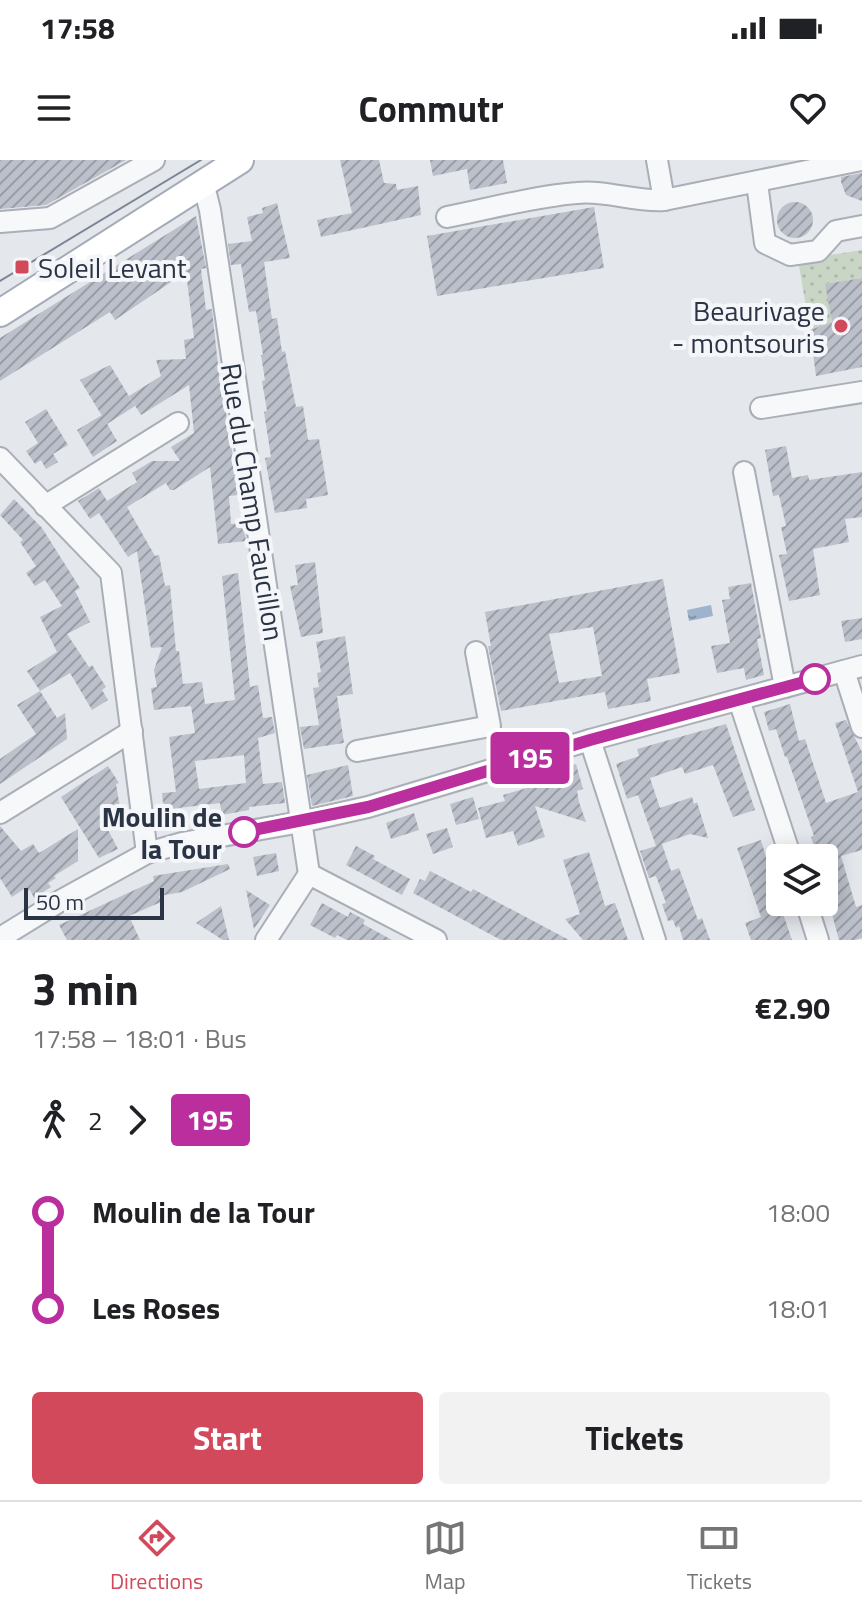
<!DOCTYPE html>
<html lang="en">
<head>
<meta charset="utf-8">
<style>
  body { margin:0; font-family:"Titillium Web",sans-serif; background:#f2f2f2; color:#202124; height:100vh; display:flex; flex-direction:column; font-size:30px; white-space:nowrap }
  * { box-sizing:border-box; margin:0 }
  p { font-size:26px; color:#757577 }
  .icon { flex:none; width:44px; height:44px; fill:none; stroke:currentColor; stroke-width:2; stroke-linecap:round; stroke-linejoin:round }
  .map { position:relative; height:780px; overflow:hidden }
  .panel { display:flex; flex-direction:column; background:#fff; flex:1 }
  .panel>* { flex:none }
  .badge { padding:0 16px; border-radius:6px; font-size:28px; line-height:52px }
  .tools { position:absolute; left:766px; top:684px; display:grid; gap:16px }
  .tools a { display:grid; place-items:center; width:72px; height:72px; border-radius:8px; background:#fff; box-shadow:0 4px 20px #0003; font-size:40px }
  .scale { position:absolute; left:24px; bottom:20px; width:140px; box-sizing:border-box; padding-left:8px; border:4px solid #2b3445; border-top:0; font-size:22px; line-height:28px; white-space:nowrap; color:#2b3445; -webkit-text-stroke:6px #f4f6f9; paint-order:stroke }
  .map>.badge { position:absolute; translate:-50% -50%; box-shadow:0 0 0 4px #fff }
  .legs { display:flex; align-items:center; gap:12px; height:88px; padding:0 32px; font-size:26px }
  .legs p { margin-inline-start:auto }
  .headline { display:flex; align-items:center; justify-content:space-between; height:136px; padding:0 32px }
  h1 { font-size:44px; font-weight:700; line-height:60px }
  .primary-button { display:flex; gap:16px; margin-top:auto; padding:16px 32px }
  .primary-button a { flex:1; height:92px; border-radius:8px; background:#d1495b; color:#fff; font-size:32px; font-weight:700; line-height:92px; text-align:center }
  .primary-button a+a { background:#f2f2f2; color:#202124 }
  ul { padding:0 32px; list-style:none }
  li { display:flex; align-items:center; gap:28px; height:96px; font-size:30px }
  li i { display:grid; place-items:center; width:12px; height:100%; margin:0 10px; background:currentColor }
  li i::after { content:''; width:20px; height:20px; margin:-10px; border:6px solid; border-radius:50%; background:#fff }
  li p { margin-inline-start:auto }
  li:first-child i { background:linear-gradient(#0000 50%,currentColor 0) }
  li:last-child i { background:linear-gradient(currentColor 50%,#0000 0) }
  .status { display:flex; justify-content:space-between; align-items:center; height:56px; padding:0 40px; background:#fff; direction:ltr }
  .status svg { height:22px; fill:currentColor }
  header { display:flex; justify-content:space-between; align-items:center; height:104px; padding:0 32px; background:#fff; font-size:36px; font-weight:700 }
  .menu { display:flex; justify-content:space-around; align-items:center; height:112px; border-top:2px solid #e0e0e0; background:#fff; font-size:22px; color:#757577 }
  .menu a { display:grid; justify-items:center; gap:4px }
  .menu .current { color:#d1495b }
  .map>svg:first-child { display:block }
  .garden { fill:url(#garden-dots) }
  .water { fill:url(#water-ripples) }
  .building { fill:url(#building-hatch); fill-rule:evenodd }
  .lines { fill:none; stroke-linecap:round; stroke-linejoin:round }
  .minor-casing { stroke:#a9aeb7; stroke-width:24 }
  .major-casing { stroke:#a3abb8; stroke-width:30 }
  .minor { stroke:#f7f8fa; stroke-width:20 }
  .major { stroke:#fff; stroke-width:26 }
  .tram { stroke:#7d8696; stroke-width:2 }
  .line-1-casing { stroke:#fff; stroke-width:18 }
  .line-1 { stroke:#bb2e9e; stroke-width:12 }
  .poi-dot { fill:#d1495b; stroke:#f4f6f9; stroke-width:3 }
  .stop-1-dot { fill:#fff; stroke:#bb2e9e; stroke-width:4 }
  .labels { text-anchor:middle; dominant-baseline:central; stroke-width:8; stroke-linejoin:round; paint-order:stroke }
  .poi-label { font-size:28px; fill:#2b3445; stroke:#f4f6f9; text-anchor:start }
  .street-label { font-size:28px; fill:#2b3445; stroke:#f4f6f9 }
  .stop-label { font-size:28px; font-weight:bold; fill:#2b3445; stroke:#f4f6f9; text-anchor:end }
</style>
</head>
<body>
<div class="status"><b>17:58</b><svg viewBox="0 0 49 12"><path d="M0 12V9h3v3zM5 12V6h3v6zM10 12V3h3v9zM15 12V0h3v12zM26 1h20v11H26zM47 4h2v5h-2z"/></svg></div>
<header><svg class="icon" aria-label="menu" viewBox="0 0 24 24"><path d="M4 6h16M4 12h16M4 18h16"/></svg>Commutr<svg class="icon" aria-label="heart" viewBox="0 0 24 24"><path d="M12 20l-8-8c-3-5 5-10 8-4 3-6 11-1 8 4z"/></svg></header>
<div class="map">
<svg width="862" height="780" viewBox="0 0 862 780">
  <defs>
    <pattern id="garden-dots" width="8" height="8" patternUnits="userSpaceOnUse" patternTransform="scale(2)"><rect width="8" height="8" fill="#c9d6c5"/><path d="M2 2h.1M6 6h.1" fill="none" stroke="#adb8ab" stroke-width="1.8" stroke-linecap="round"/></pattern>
    <pattern id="water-ripples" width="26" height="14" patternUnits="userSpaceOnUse" patternTransform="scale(2)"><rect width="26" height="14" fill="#9fb4cc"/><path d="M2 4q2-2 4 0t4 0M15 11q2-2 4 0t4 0" fill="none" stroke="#8293a7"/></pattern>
    <pattern id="building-hatch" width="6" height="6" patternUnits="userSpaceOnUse" patternTransform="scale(2)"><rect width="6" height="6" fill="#bbc0ca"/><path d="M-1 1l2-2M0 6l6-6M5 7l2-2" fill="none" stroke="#989da6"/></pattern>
  </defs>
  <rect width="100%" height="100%" fill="#e4e7ec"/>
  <path class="garden" d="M862,90V118L826,124L832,162L810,170L798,100Z"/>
  <path class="water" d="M711,445L713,456L689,461L687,450Z"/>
  <g class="building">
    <path d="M0,0H126L46,45L0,49Z"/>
    <path d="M340,0H379L384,23L396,24L397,30L418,26L421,55L321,77L317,60L352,53Z"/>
    <path d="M430,0H503L507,23L470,30L467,9L433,16Z"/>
    <path d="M862,13V41L846,35L841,22V17Z"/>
    <circle cx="795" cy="60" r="18"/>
    <path d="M277,43L290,98L264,102L272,159L277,158L282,192L285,191L296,247L303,246L308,280L319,279L328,335L306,339L307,348L275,353L265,298L271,297L264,252L267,251L262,221L265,220L261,195H263L256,151L249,152L241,104L231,105L228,84L252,81L247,57L263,53L262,48Z"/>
    <path d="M594,47L604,108L437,136L427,76Z"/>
    <path d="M196,56L206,108L201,109L206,150L212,149L221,234H223L239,335L229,336L231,364L243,363L246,381L218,384L210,307L174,330H170L166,323L127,347L155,396L159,395L165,426L170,425L176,491H179L183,524L202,522L205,544L235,540L222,416L238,413L250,527L258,525L263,558L272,557L275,573L258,578L263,624L282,622L285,643L249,647V650L222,655L220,643L170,649L163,643L162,633L176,632L169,577L195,573L191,546L154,550L151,528L157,527L154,510L162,487L151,488L137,391L128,397L99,353L90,359L78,341L99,328L107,341L137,322L132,313L152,301H180L171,287L194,273L189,225L141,255L129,236L161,216L156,200L186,199L184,180L194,178L186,112L115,160L110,152L0,221V178ZM244,595L246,623L199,629L195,601Z"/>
    <path d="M862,118V207L816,216L810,170L832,162L825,124Z"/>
    <path d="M110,205L135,246L107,264L80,220Z"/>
    <path d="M46,249L68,285L53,294L58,302L46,309L41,300L35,304L26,291L38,283L25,262Z"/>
    <path d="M102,255L117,281L93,297L77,270Z"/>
    <path d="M786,286L792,318L808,315L809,320L862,312V357L845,359L849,382L813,389L820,435L789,441L779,395L787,394L781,367L786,366L779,335L773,336L765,290Z"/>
    <path d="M14,339L42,368L80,428L75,431L90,462L67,474L89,507L92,505L106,527L102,530L108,540L92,550L70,513L40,531L57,558L65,553L67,579L0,624V599L36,574L17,545L40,531L27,511L57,492L40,457L62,446L45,420L35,426L26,413L36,406L20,382L23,380L0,355Z"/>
    <path d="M315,402L323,473L301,477L290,426L298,425L295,405Z"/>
    <path d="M663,419L680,513L647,519L651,541L608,549L605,532L501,551L488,486H491L485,452ZM593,467L602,516L559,523L549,474Z"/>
    <path d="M751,423L761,478L757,479L764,515L746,520L744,508L717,513L711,486L730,483L722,440L730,439L728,427Z"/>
    <path d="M862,458V479L845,482L841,461Z"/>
    <path d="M345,476L353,534L337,536L344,583L304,589L300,567L319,565L313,528L319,527L317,513L321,512L316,482Z"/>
    <path d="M790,544L799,581L805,579L826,643L858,632L835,563L846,560L862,592V690L841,696L856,747L862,745V778L855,780H839L824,725V698H818L811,677L814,676L787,597H785L776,569L769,571L764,552Z"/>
    <path d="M726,564L755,650L733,657L713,605L685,614L682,607L650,618L660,648L692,637L694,644L697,642L708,678L690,674L659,685L662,684L671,711L679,708L698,760L702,758L710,780H683L679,766L676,768L673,760L668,761L662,744L666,743L656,716L649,718L640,691L656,686L638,635L627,639L616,604L639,596L637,589Z"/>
    <path d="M576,604L583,629L577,631L579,642L586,662L535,646L545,677L518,686L513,671L486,678L478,648L505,641L503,635L530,627L527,618Z"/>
    <path d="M348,605L353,636L312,646L307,615Z"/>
    <path d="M108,606L119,623L116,624L121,654L105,664L118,689L99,698L61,637Z"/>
    <path d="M473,637L479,659L456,665L450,644Z"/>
    <path d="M414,653L419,670L391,679L386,663Z"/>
    <path d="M0,666L21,691L33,684L39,693L78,669V701L54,716L56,718L48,723L51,727L34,738L30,730L26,732L24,729L12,737L0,718Z"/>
    <path d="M447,668L453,687L433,694L426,674Z"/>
    <path d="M761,680L780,745L792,780H751L745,763L761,757L737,688Z"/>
    <path d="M356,686L375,696L373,699L410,719L402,735L346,705Z"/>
    <path d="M589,692L605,746L615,743L628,780H583L565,759L580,754L563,700Z"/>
    <path d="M276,693L279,711L257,716L253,697Z"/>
    <path d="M228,704L230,709L182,732L159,736L161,742L129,756L140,780H67L59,765L154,721L153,716Z"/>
    <path d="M430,711L471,732L473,729L569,780H501L413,733L420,719L425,721Z"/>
    <path d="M246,730L270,745L254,769Z"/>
    <path d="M322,743L348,757L350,752L365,760L363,764L392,780H347L337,775L335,778L310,765Z"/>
    <path d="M221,746L229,780H223L196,763Z"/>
  </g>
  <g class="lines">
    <defs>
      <g id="minor">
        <path d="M657,0L664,40L861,0"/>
        <path d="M203,22L210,50L309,714"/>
        <path d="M757,23L765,83L790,95L818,91L836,71L862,66"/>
        <path d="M447,57C489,49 535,36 577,33C607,30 634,42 664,40"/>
        <path d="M0,62L50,58L154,0"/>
        <path d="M761,248L862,232"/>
        <path d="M0,298L111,413L147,693"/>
        <path d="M744,312L785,527"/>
        <path d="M45,346L178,263"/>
        <path d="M844,511L862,567"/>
        <path d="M739,540L791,698"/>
        <path d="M590,580L655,780"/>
        <path d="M357,591L490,566L476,492"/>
        <path d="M0,653L132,571"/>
        <path d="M309,714L436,780"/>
        <path d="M806,742L818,780"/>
        <path d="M0,778L60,741L147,693L182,683L301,662L368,647L590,580L862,506"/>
        <path d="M266,780L309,714"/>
      </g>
      <path id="major" d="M0,153L240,0"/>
    </defs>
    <use href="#minor" class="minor-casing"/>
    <use href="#major" class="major-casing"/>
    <use href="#minor" class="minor"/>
    <use href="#major" class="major"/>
    <path class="tram" d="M0,121L201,0"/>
  </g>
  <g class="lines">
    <defs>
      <path id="line-1" d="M244,672L368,647L590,580L815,519"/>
    </defs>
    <use href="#line-1" class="line-1-casing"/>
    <use href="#line-1" class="line-1"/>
  </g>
  <g class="poi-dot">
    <rect x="14" y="99" width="16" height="16" rx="4"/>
    <circle cx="841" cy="166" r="8"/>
  </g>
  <g class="stop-1-dot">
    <circle cx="815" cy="519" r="14"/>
    <circle cx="244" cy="672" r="14"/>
  </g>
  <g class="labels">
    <g class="poi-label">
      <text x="38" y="107">Soleil Levant</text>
      <text x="825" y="150" text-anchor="end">Beaurivage<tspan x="825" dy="32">- montsouris</tspan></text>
    </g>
    <g class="street-label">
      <text transform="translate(253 342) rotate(81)">Rue du Champ Faucillon</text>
    </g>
    <g class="stop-label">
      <text x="222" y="656">Moulin de<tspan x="222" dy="32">la Tour</tspan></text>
    </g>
  </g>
</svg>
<div class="tools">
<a><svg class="icon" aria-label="layers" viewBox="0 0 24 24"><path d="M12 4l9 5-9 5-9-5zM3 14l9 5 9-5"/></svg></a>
</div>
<div class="scale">50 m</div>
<b class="badge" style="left:530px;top:598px;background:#bb2e9e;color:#fff">195</b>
</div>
<section class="panel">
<div class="headline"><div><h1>3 min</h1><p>17:58 – 18:01 · Bus</p></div><b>€2.90</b></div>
<div class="legs"><svg class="icon" aria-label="walk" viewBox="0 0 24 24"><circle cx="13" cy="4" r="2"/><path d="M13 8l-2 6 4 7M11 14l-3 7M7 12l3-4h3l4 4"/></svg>2<svg class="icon" aria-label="forward" viewBox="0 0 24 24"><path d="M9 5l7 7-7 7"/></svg><b class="badge" style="background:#bb2e9e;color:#fff">195</b></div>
<ul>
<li><i style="color:#bb2e9e"></i><b>Moulin de la Tour</b><p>18:00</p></li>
<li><i style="color:#bb2e9e"></i><b>Les Roses</b><p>18:01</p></li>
</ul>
<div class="primary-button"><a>Start</a><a>Tickets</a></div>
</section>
<nav class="menu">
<a class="current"><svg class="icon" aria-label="directions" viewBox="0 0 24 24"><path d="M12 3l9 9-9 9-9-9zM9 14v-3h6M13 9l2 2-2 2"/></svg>Directions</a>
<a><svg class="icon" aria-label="map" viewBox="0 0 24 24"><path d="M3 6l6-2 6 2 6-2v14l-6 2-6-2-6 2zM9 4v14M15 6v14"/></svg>Map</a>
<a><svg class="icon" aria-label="tickets" viewBox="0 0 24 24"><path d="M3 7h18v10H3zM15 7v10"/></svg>Tickets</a>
</nav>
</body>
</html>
